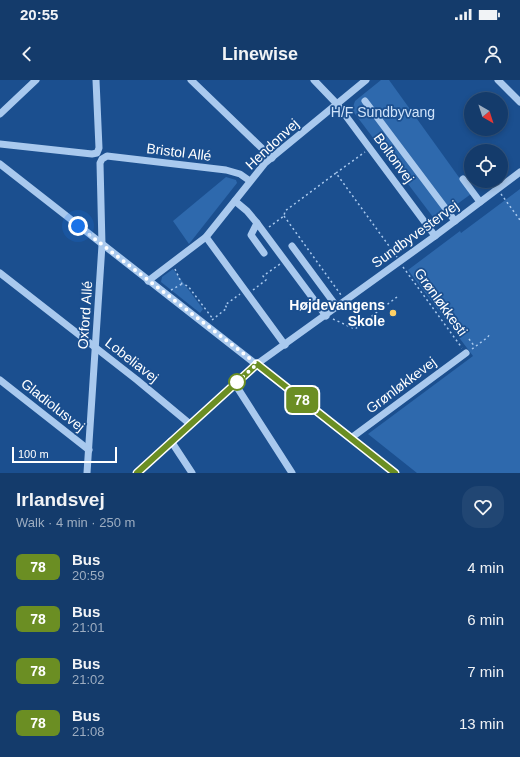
<!DOCTYPE html>
<html lang="en">
<head>
<meta charset="utf-8">
<style>
  body { margin:0; font-family:Helvetica,sans-serif; background:#214673; color:#f1f3f6; height:100vh; display:flex; flex-direction:column; font-size:15px; white-space:nowrap }
  * { box-sizing:border-box; margin:0 }
  p { font-size:13px; color:#9dadc1 }
  .icon { flex:none; width:22px; height:22px; fill:none; stroke:currentColor; stroke-width:2; stroke-linecap:round; stroke-linejoin:round }
  .map { position:relative; height:393px; overflow:hidden }
  .panel { display:flex; flex-direction:column; background:#143b6b; flex:1 }
  .panel>* { flex:none }
  .badge { padding:0 8px; border-radius:6px; font-size:14px; line-height:26px }
  .needle { width:26px; rotate:141deg }
  .buttons { position:absolute; left:464px; top:12px; display:grid; gap:8px }
  .buttons a { display:grid; place-items:center; width:44px; height:44px; border-radius:50%; background:#143b6b; box-shadow:0 2px 6px #0003,0 0 0 1px #33557e; font-size:20px }
  .scale { position:absolute; left:12px; bottom:10px; width:105px; box-sizing:border-box; padding-left:4px; border:2px solid #fff; border-top:0; font-size:11px; line-height:14px; white-space:nowrap; color:#fff; -webkit-text-stroke:3px #1b4f8f; paint-order:stroke }
  .you { position:absolute; width:20px; height:20px; margin:-10px; border:3px solid #fff; border-radius:50%; background:#1a73e8; box-shadow:0 0 0 6px #1a73e833 }
  .map>.badge { position:absolute; translate:-50% -50%; box-shadow:0 0 0 2px #fff }
  .round { display:grid; place-items:center; flex:none; width:42px; height:42px; border-radius:16px; background:#214673 }
  .head { display:flex; align-items:center; justify-content:space-between; height:68px; padding:0 16px }
  h1 { font-size:19px; font-weight:600; line-height:30px }
  ul { padding:0; list-style:none }
  li { display:flex; align-items:center; gap:12px; height:52px; padding:0 16px }
  li div { flex:1 }
  li b { display:block; font-size:15px }
  li em { font-style:normal }
  li .badge { min-width:44px; font-weight:700; text-align:center }
  .status { display:flex; justify-content:space-between; align-items:center; height:28px; padding:0 20px; background:#143b6b; direction:ltr }
  .status svg { height:11px; fill:currentColor }
  header { display:flex; justify-content:space-between; align-items:center; height:52px; padding:0 16px; background:#143b6b; font-size:18px; font-weight:600 }
  .map>svg:first-child { display:block }
  .green { fill:#2e69ad }
  .lines { fill:none; stroke-linecap:round; stroke-linejoin:round }
  .path { stroke:#a9c9ee; stroke-width:1.5; stroke-dasharray:2 3; stroke-linecap:butt }
  .minor { stroke:#a9c9ee; stroke-width:7 }
  .line-casing { stroke:#fff; stroke-width:9 }
  .line { stroke:#6b8e23; stroke-width:6 }
  .walk { stroke:#fff; stroke-width:4; stroke-dasharray:0 7.2 }
  .poi-dot { fill:#ffd166; stroke:#1b4f8f; stroke-width:1.5 }
  .stop-dot { fill:#fff; stroke:#6b8e23; stroke-width:2 }
  .labels { text-anchor:middle; dominant-baseline:central; stroke-width:3.5; stroke-linejoin:round; paint-order:stroke }
  .park-label { font-size:14px; fill:#cfe3fa; stroke:#1b4f8f }
  .street-label { font-size:14px; fill:#fff; stroke:#1b4f8f }
  .poi-label { font-size:14px; font-weight:bold; fill:#fff; stroke:#1b4f8f; text-anchor:end }
</style>
</head>
<body>
<div class="status"><b>20:55</b><svg viewBox="0 0 49 12"><path d="M0 12V9h3v3zM5 12V6h3v6zM10 12V3h3v9zM15 12V0h3v12zM26 1h20v11H26zM47 4h2v5h-2z"/></svg></div>
<header><svg class="icon" aria-label="back" viewBox="0 0 24 24"><path d="M15 5l-7 7 7 7"/></svg>Linewise<svg class="icon" aria-label="person" viewBox="0 0 24 24"><circle cx="12" cy="8" r="4"/><path d="M4 21q1-7 8-7t8 7"/></svg></header>
<div class="map">
<svg width="520" height="393" viewBox="0 0 520 393">
  <rect width="100%" height="100%" fill="#1b4f8f"/>
  <g class="green">
    <path d="M381,0H389L471,114L438,138L433,137L352,30L355,21Z"/>
    <path d="M226,97L236,100L237,103L189,164L173,141Z"/>
    <path d="M520,109V393H417L368,354L473,276L408,190L460,151L461,153Z"/>
    <path d="M173,189L203,229L200,233L161,202L162,197Z"/>
  </g>
  <g class="lines">
    <g class="path">
      <path d="M336,93L365,72"/>
      <path d="M501,114L520,140"/>
      <path d="M284,136L341,215"/>
      <path d="M269,147L284,136L285,131L336,93L397,177"/>
      <path d="M403,187L462,268"/>
      <path d="M175,189L182,204L188,206L213,239"/>
      <path d="M171,210L182,204"/>
      <path d="M253,210L266,200L263,196L280,184"/>
      <path d="M333,239L355,249L397,217"/>
      <path d="M212,240L227,228L225,225L240,214"/>
      <path d="M469,259L475,267"/>
      <path d="M472,269L488,257L489,255"/>
    </g>
    <g class="minor">
      <path d="M191,0L272,78"/>
      <path d="M314,0L337,24L435,156"/>
      <path d="M498,0L520,22"/>
      <path d="M365,21L455,141"/>
      <path d="M0,34L36,0"/>
      <path d="M0,64L92,74L97,73L99,68L96,0"/>
      <path d="M0,84L395,393"/>
      <path d="M463,99L480,122"/>
      <path d="M235,121L247,131L257,143"/>
      <path d="M206,157L285,265"/>
      <path d="M292,166L337,227"/>
      <path d="M264,173L251,155L257,143L326,236"/>
      <path d="M0,193L137,300L190,344"/>
      <path d="M148,201L206,157L265,83L366,0"/>
      <path d="M0,300L89,370"/>
      <path d="M235,304L292,393"/>
      <path d="M351,358L466,273"/>
      <path d="M171,361L192,393"/>
      <path d="M87,393L102,165L100,83L102,79L107,76L226,90L240,94L250,101"/>
      <path d="M137,393L257,284L435,156L520,92"/>
    </g>
  </g>
  <g class="lines">
    <defs>
      <path id="line" d="M137,393L257,284L395,393"/>
    </defs>
    <use href="#line" class="line-casing"/>
    <use href="#line" class="line"/>
    <path class="walk" d="M78,146L257,284L235,304L237,302"/>
  </g>
  <circle class="poi-dot" cx="393" cy="233" r="4"/>
  <circle class="stop-dot" cx="237" cy="302" r="8"/>
  <g class="labels">
    <g class="park-label">
      <text x="383" y="32">H/F Sundbyvang</text>
    </g>
    <g class="street-label">
      <text transform="translate(272 64) rotate(-43)">Hendonvej</text>
      <text transform="translate(179 72) rotate(7)">Bristol Allé</text>
      <text transform="translate(394 78) rotate(54)">Boltonvej</text>
      <text transform="translate(415 154) rotate(-36)">Sundbyvestervej</text>
      <text transform="translate(441 222) rotate(54)">Grønløkkesti</text>
      <text transform="translate(85 235) rotate(-86)">Oxford Allé</text>
      <text transform="translate(132 280) rotate(38)">Lobeliavej</text>
      <text transform="translate(401 305) rotate(-37)">Grønløkkevej</text>
      <text transform="translate(53 325) rotate(38)">Gladiolusvej</text>
    </g>
    <g class="poi-label">
      <text x="385" y="225">Højdevangens<tspan x="385" dy="16">Skole</tspan></text>
    </g>
  </g>
</svg>
<div class="buttons">
<a><svg class="needle" viewBox="-14 -14 28 28"><path d="M0-13l5 13h-10z" fill="#e53935"/><path d="M0 13l5-13h-10z" fill="#9dadc1"/></svg></a>
<a><svg class="icon" aria-label="locate" viewBox="0 0 24 24"><circle cx="12" cy="12" r="6"/><path d="M12 2v4M12 18v4M2 12h4M18 12h4"/></svg></a>
</div>
<div class="scale">100 m</div>
<div class="you" style="left:78px;top:146px"></div>
<b class="badge" style="left:302px;top:320px;background:#6b8e23;color:#fff">78</b>
</div>
<section class="panel">
<div class="head"><div><h1>Irlandsvej</h1><p>Walk · 4 min · 250 m</p></div><a class="round"><svg class="icon" aria-label="heart" viewBox="0 0 24 24"><path d="M12 20l-8-8c-3-5 5-10 8-4 3-6 11-1 8 4z"/></svg></a></div>
<ul>
<li><span class="badge" style="background:#6b8e23;color:#fff">78</span><div><b>Bus</b><p>20:59</p></div><em>4 min</em></li>
<li><span class="badge" style="background:#6b8e23;color:#fff">78</span><div><b>Bus</b><p>21:01</p></div><em>6 min</em></li>
<li><span class="badge" style="background:#6b8e23;color:#fff">78</span><div><b>Bus</b><p>21:02</p></div><em>7 min</em></li>
<li><span class="badge" style="background:#6b8e23;color:#fff">78</span><div><b>Bus</b><p>21:08</p></div><em>13 min</em></li>
</ul>
</section>
</body>
</html>
